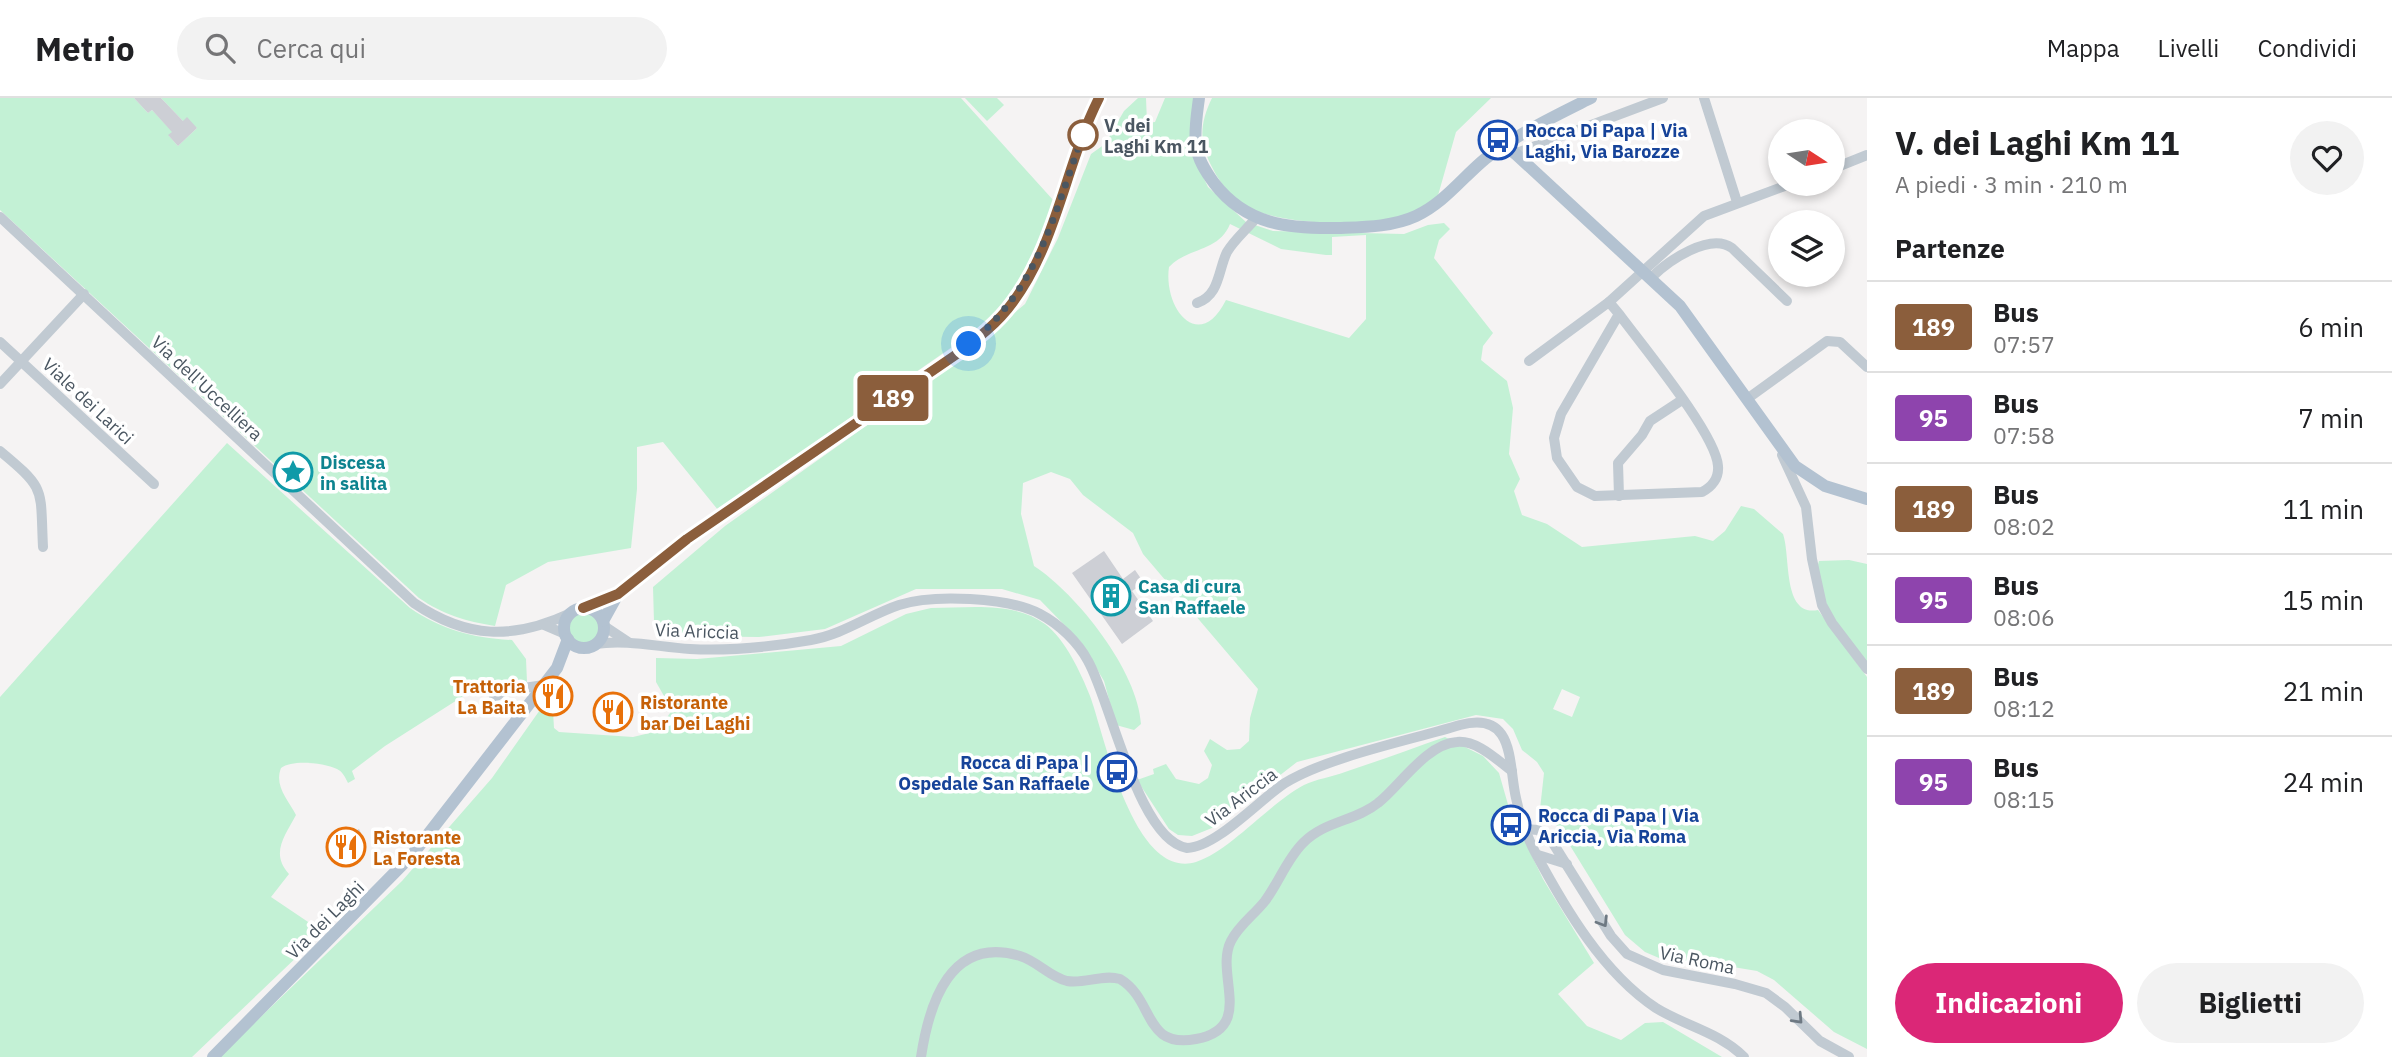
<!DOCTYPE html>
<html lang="it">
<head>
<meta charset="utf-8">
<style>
  body { margin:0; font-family:"IBM Plex Sans",sans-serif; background:#f2f2f2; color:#202124; height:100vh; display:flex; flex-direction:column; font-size:26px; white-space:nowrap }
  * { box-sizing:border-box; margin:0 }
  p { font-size:23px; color:#757577 }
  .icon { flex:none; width:38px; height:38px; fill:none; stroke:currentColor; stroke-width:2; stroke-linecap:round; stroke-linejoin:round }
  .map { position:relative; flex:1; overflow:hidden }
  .drawer { display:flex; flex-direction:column; background:#fff; width:525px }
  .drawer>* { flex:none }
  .badge { padding:0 14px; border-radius:5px; font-size:24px; line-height:46px }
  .needle { width:46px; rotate:102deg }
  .controls { position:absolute; left:1768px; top:21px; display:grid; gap:14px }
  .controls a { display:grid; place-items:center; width:77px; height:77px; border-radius:50%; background:#fff; box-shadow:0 4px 10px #0003; font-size:35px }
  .you { position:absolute; width:35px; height:35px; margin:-18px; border:5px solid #fff; border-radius:50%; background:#1a73e8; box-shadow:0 0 0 10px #1a73e833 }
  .map>.badge { position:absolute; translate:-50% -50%; box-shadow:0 0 0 4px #fff }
  h2 { padding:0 28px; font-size:26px; line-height:63px }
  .round { display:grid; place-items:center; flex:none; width:74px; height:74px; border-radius:37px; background:#f2f2f2 }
  .summary { display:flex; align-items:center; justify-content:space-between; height:119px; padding:0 28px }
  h1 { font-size:33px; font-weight:800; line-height:52px }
  .action { display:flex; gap:14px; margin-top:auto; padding:14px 28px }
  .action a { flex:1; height:80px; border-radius:42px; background:#db2777; color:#fff; font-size:28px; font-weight:800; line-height:80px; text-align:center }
  .action a+a { background:#f2f2f2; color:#202124 }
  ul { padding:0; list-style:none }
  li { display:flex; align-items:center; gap:21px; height:91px; padding:0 28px; border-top:2px solid #e0e0e0 }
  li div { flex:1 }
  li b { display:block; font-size:26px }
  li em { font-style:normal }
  li .badge { min-width:77px; font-weight:700; text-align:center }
  header { display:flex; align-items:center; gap:42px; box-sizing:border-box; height:98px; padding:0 35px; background:#fff; border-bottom:2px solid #e0e0e0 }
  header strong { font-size:33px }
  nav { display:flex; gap:38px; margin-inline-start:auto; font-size:24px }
  .search { width:490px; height:63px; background:#f2f2f2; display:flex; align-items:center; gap:18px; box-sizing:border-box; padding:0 24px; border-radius:38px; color:#757577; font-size:26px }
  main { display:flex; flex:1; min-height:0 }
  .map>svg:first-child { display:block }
  .green { fill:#c3f1d5; fill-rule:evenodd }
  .building { fill:#cdcfd5 }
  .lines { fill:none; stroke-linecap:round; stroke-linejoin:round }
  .minor { stroke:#c1cad2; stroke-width:10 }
  .major { stroke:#b3c2d1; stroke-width:12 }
  .oneway { stroke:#6e7983 }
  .line-casing { stroke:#fff; stroke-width:16 }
  .line { stroke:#8b5e3c; stroke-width:10 }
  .walk { stroke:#4a5661; stroke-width:7; stroke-dasharray:0 12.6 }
  .stop-dot { fill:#fff; stroke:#8b5e3c; stroke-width:3.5 }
  .labels { text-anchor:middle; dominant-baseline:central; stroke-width:7; stroke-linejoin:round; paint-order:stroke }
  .stop-label { font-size:18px; font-weight:bold; fill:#4a5661; stroke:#fff; text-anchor:start }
  .transit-label { font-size:18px; font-weight:bold; fill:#164399; stroke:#fff; text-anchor:start }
  .street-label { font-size:18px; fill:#4a5661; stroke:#fff }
  .culture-label { font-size:18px; font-weight:bold; fill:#0d838f; stroke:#fff; text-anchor:start }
  .food-label { font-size:18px; font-weight:bold; fill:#c56008; stroke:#fff; text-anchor:start }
</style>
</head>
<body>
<header>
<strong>Metrio</strong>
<div class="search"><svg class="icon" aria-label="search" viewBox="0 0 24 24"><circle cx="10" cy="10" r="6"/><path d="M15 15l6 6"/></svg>Cerca qui</div>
<nav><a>Mappa</a><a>Livelli</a><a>Condividi</a></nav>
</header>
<main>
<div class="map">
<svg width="1867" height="959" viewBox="0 0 1867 959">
  <rect width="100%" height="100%" fill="#f5f3f3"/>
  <g class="green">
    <path d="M0,0H134L148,15L152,12L168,29L175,31L169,38L178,48L197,30L183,23L161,0H961L1054,103C1031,160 1024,192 975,233L718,412L663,344L637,349V391L631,450L548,464L506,487L495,528C465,523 444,517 419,500L0,112Z"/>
    <path d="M965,0H997L1004,7L987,23Z"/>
    <path d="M1138,0H1146L1147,25L1155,24L1165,0H1194L1196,64L1208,89L1246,124L1273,133L1404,136L1428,127L1444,125L1450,131L1439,142L1434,160L1493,235L1483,248L1481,262L1507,283L1513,310L1509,356L1520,381L1514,393L1522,417L1547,426L1582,449L1695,438L1713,443L1725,433L1741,408L1754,411L1783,436C1791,459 1782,519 1818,512L1867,579V951L1834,934L1774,882L1757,873L1727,868L1673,866L1645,854L1625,837L1558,728L1539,720L1544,675L1537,664L1522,652L1513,631L1503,621L1476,617L1297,664L1212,730L1192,738L1178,737L1169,731L1137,682L1154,676L1153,671L1166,666L1176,681L1199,686L1208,680L1212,667L1204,653L1210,641L1227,652L1240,651L1249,643L1250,620L1258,591L1143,456L1133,435L1083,397L1070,381L1051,374L1023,385L1021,416L1034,468C1077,496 1138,573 1141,626L1134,632L1116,627L1104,583L1081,544L1040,502L1002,491H916L825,531L759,539L668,538L654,524L653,489L725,428L956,264L1025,206L1058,140L1091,56L1105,46L1124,13ZM1230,126L1281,151L1326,157H1332V139L1366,137V221L1349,240L1226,202C1199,256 1163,210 1169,169C1188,149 1219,154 1230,126ZM1562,591L1580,599L1572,619L1553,611Z"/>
    <path d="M1212,0H1491L1456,34L1437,101C1428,107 1418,114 1409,118C1371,130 1285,127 1249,110C1234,103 1220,85 1213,71C1199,45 1199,27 1212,0Z"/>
    <path d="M227,345L410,510C442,532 473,540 512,542L526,561L527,584L500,588L490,584L476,590L385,648L352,673L355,681L348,685C345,679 343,674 337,671C324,665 293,661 281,670C274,688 288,702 296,717C285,738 270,755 289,776L271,799L323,834L192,959H0V599Z"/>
    <path d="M1849,462L1867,466V566C1849,544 1809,492 1819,463Z"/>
    <path d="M931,510C969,510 1013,503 1045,526C1065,541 1081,575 1090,598C1104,635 1133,783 1196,764C1230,753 1271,704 1304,687C1316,681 1332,679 1345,674C1378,663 1411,651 1445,639L1483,658L1499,675L1509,710L1543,781L1594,865L1558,896L1587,928L1621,942L1645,925L1663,924L1722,959H219L402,783L492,680L542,609L553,613L554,630L559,634L633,639L658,633L672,612L656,584V560L697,561L841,548L906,516Z"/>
    <circle cx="584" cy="530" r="16"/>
  </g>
  <g class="building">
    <path d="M134,0H161L183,23L187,19L197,30L178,48L168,37L172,34L152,12L148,15Z"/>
    <path d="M1104,453L1123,481L1135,472L1144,485L1132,493L1153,523L1122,546L1072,475Z"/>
    <path d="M615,601L623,608L621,611L625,616L607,628L598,617L604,612L605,606Z"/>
    <path d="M359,731L365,744L349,753L342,766L331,760L337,748L330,740L334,735L340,741Z"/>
  </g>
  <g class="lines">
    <g class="minor">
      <path d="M1704,0L1737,104"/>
      <path d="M1514,56L1663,0"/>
      <path d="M1832,71L1867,57"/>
      <path d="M0,119L414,505C467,541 513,542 571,515"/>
      <path d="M1652,179C1668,163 1710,134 1732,150L1787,203"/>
      <path d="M1197,205C1220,197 1218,172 1227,154C1234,142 1247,131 1256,120"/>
      <path d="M1619,216C1641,246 1716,336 1718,368C1719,380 1712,389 1702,394L1595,398L1577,389L1557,360L1554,340L1561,316L1619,216L1609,204L1704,118L1790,86"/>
      <path d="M0,244L154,386"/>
      <path d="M1529,263L1609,204"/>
      <path d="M0,286L84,196"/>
      <path d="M1747,301L1827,243L1840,244L1867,269"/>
      <path d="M0,353C47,392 40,390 43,449"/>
      <path d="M1782,357L1806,409L1812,461L1822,507L1832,525L1867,571"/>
      <path d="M1619,398L1618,365L1642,337L1650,323L1682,302"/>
      <path d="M544,527L565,536"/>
      <path d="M604,528L628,544"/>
      <path d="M595,546C627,541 658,549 690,551C730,553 771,549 811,542C844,536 869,517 899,507C933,496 1008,499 1040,516C1059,526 1078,544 1088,563C1111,603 1138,742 1187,750C1217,749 1260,701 1285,685C1327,659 1411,642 1460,627C1516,612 1508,666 1516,700C1520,719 1527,739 1536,756C1565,810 1603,875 1656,910C1685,928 1719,934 1744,959"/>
      <path d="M494,600L504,593L544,587"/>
      <path d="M1525,731L1538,732L1551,742L1611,838L1627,856L1663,872L1735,886L1766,895L1785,909L1820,943L1849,959"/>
      <path d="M1538,757L1567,766"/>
      <path d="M921,959C929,906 950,837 1020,858C1037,863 1050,879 1067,883C1085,886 1102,876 1120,881C1155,902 1143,951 1196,941C1256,930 1214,876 1231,843C1239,827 1254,817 1265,803C1279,784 1287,761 1303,745C1324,723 1356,723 1378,705C1400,688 1426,646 1457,644C1477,642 1497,662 1512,673"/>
    </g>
    <g class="major">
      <path d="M1199,0C1197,16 1194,32 1196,48C1198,62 1206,74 1214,85C1246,127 1289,131 1338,130C1364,129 1392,129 1416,118C1444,105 1462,80 1485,61C1517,36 1555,18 1591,0"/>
      <path d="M1506,47L1680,208L1795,368L1825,388L1867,401"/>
      <circle cx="584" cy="530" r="20"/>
      <path d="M603,523L618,496L648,470L963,251C981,237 1000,222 1014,203C1057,144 1065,64 1099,0"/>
      <path d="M213,959L412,757L557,570L568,541"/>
    </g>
  </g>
  <defs><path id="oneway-chevron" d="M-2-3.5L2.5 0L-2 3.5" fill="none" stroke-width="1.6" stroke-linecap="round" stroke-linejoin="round" transform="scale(1.75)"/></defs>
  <g class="oneway">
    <use href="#oneway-chevron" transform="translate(1603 824) rotate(58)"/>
    <use href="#oneway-chevron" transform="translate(1798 921) rotate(47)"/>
  </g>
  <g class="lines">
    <defs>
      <path id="line" d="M583,510L618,496L687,441L957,256C977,241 998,225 1013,204C1057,145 1066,65 1099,0"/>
    </defs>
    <use href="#line" class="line-casing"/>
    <use href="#line" class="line"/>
    <path class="walk" d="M969,246C1039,190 1053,118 1083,37"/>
  </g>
  <defs>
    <symbol id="bus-ring" viewBox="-11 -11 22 22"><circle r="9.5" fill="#fff" stroke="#1a4fb4" stroke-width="1.5"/><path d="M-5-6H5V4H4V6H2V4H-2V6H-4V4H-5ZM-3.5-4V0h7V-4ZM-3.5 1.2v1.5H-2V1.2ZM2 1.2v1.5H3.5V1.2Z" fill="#1a4fb4"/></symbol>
    <symbol id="sight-ring" viewBox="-11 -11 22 22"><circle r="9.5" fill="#fff" stroke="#0f9aa8" stroke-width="1.5"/><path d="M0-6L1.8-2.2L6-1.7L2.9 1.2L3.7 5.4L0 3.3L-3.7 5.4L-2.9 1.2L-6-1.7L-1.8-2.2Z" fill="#0f9aa8"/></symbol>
    <symbol id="building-ring" viewBox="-11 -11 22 22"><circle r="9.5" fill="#fff" stroke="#0f9aa8" stroke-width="1.5"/><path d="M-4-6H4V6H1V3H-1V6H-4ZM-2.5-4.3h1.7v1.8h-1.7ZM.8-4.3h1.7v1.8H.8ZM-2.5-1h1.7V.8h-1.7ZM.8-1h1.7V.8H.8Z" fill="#0f9aa8"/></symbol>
    <symbol id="restaurant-ring" viewBox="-11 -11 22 22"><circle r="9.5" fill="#fff" stroke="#e8710a" stroke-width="1.5"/><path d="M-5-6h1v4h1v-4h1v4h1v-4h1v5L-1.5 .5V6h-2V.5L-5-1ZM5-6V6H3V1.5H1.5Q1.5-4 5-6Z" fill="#e8710a"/></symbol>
  </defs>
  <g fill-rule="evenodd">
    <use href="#bus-ring" x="1476" y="20" width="44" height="44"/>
    <use href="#sight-ring" x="271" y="352" width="44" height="44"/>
    <use href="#building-ring" x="1089" y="476" width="44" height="44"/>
    <use href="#restaurant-ring" x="531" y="576" width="44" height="44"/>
    <use href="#restaurant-ring" x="591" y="592" width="44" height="44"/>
    <use href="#bus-ring" x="1095" y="652" width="44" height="44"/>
    <use href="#bus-ring" x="1489" y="705" width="44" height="44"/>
    <use href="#restaurant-ring" x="324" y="727" width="44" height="44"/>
  </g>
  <circle class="stop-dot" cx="1083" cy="37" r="14"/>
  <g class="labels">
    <g class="stop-label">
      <text x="1104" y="27">V. dei<tspan x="1104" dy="21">Laghi Km 11</tspan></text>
    </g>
    <g class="transit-label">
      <text x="1525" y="32">Rocca Di Papa | Via<tspan x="1525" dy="21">Laghi, Via Barozze</tspan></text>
      <text x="1090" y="664" text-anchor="end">Rocca di Papa |<tspan x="1090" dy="21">Ospedale San Raffaele</tspan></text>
      <text x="1538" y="717">Rocca di Papa | Via<tspan x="1538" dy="21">Ariccia, Via Roma</tspan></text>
    </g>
    <g class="street-label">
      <text transform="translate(207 290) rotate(43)">Via dell'Uccelliera</text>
      <text transform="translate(88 303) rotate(43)">Viale dei Larici</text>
      <text transform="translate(697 533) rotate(2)">Via Ariccia</text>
      <text transform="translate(1241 699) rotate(-37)">Via Ariccia</text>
      <text transform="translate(325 822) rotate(-45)">Via dei Laghi</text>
      <text transform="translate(1697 862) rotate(12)">Via Roma</text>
    </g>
    <g class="culture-label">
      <text x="320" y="364">Discesa<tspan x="320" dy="21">in salita</tspan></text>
      <text x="1138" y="488">Casa di cura<tspan x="1138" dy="21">San Raffaele</tspan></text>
    </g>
    <g class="food-label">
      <text x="526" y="588" text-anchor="end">Trattoria<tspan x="526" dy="21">La Baita</tspan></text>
      <text x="640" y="604">Ristorante<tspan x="640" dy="21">bar Dei Laghi</tspan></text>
      <text x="373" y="739">Ristorante<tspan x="373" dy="21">La Foresta</tspan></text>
    </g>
  </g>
</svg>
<div class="controls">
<a><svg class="needle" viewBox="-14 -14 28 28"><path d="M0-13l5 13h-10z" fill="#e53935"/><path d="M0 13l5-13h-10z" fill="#757577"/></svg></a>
<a><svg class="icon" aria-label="layers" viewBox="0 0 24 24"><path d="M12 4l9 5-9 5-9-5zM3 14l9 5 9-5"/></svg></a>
</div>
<div class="you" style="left:969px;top:246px"></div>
<b class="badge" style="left:893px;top:300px;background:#8b5e3c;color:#fff">189</b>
</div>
<section class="drawer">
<div class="summary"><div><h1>V. dei Laghi Km 11</h1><p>A piedi · 3 min · 210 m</p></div><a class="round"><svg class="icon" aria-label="heart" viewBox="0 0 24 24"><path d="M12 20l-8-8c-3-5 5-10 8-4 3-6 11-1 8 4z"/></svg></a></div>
<h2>Partenze</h2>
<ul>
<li><span class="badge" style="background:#8b5e3c;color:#fff">189</span><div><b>Bus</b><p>07:57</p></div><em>6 min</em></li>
<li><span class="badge" style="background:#8e44ad;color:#fff">95</span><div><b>Bus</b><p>07:58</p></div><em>7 min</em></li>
<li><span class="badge" style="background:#8b5e3c;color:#fff">189</span><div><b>Bus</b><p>08:02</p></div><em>11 min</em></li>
<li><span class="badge" style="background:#8e44ad;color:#fff">95</span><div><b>Bus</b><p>08:06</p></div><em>15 min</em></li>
<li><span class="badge" style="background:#8b5e3c;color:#fff">189</span><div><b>Bus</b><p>08:12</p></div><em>21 min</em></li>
<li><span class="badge" style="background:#8e44ad;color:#fff">95</span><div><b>Bus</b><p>08:15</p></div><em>24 min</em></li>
</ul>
<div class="action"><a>Indicazioni</a><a>Biglietti</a></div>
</section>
</main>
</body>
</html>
